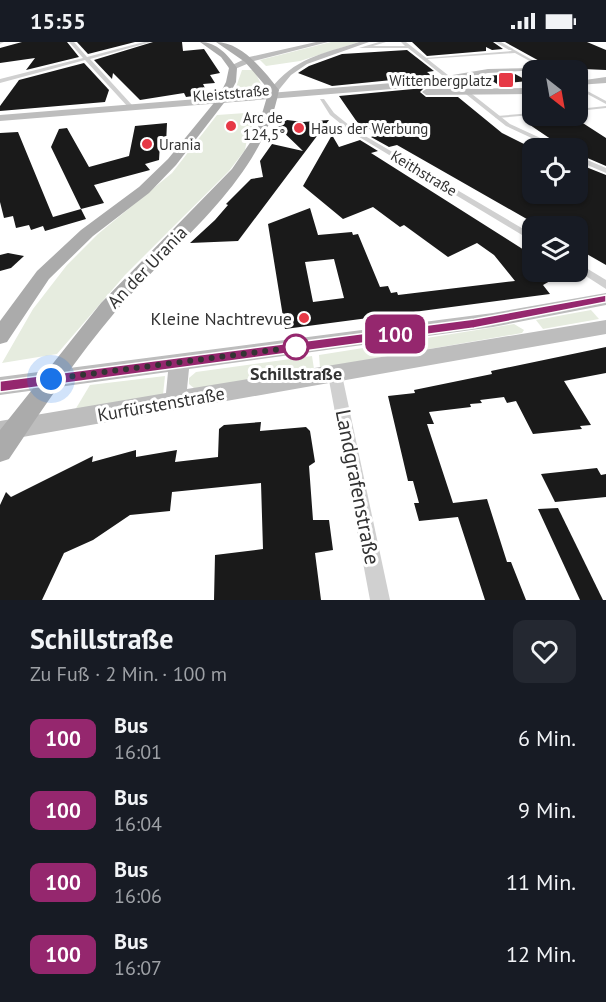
<!DOCTYPE html>
<html lang="de">
<head>
<meta charset="utf-8">
<style>
  body { margin:0; font-family:"PT Sans",sans-serif; background:#242831; color:#f1f3f6; height:100vh; display:flex; flex-direction:column; font-size:22px; white-space:nowrap }
  * { box-sizing:border-box; margin:0 }
  p { font-size:20px; color:#9ea1a6 }
  .icon { flex:none; width:33px; height:33px; fill:none; stroke:currentColor; stroke-width:2; stroke-linecap:round; stroke-linejoin:round }
  .map { position:relative; height:558px; overflow:hidden }
  .details { display:flex; flex-direction:column; background:#171b24; flex:1 }
  .details>* { flex:none }
  .badge { padding:0 12px; border-radius:9px; font-size:21px; line-height:39px }
  .needle { width:39px; rotate:149deg }
  .tools { position:absolute; left:522px; top:18px; display:grid; gap:12px }
  .tools a { display:grid; place-items:center; width:66px; height:66px; border-radius:12px; background:#171b24; box-shadow:0 2px 4px #0004; font-size:30px }
  .you { position:absolute; width:30px; height:30px; margin:-15px; border:4px solid #fff; border-radius:50%; background:#1a73e8; box-shadow:0 0 0 9px #1a73e833 }
  .map>.badge { position:absolute; translate:-50% -50%; box-shadow:0 0 0 3px #fff }
  .round { display:grid; place-items:center; flex:none; width:63px; height:63px; border-radius:12px; background:#242831 }
  .summary { display:flex; align-items:center; justify-content:space-between; height:102px; padding:0 30px }
  h1 { font-size:28px; font-weight:700; line-height:45px }
  ul { padding:0; list-style:none }
  li { display:flex; align-items:center; gap:18px; height:72px; padding:0 30px }
  li div { flex:1 }
  li b { display:block; font-size:22px }
  li em { font-style:normal }
  li .badge { min-width:66px; font-weight:700; text-align:center }
  .status { display:flex; justify-content:space-between; align-items:center; height:42px; padding:0 30px; background:#171b24; direction:ltr }
  .status svg { height:16px; fill:currentColor }
  .map>svg:first-child { display:block }
  .green { fill:#e6ecdf }
  .building { fill:#1a1a1a; fill-rule:evenodd }
  .lines { fill:none; stroke-linecap:round; stroke-linejoin:round }
  .pedestrian { fill:#d0d0d0; fill-rule:evenodd }
  .minor { fill:#d0d0d0; fill-rule:evenodd }
  .secondary { fill:#bdbdbd; fill-rule:evenodd }
  .primary { fill:#ababab; fill-rule:evenodd }
  .line { fill:#95276e; stroke:#fff; stroke-width:1.5 }
  .walk { stroke:#333; stroke-width:6; stroke-dasharray:0 10.8 }
  .poi-dot { fill:#e63946; stroke:#fff; stroke-width:2 }
  .stop-dot { fill:#fff; stroke:#95276e; stroke-width:3 }
  .labels { text-anchor:middle; dominant-baseline:central; stroke-width:6; stroke-linejoin:round; paint-order:stroke }
  .far-poi-label { font-size:15px; fill:#333; stroke:#fff; text-anchor:start }
  .far-street-label { font-size:15px; fill:#333; stroke:#fff }
  .street-label { font-size:18px; fill:#333; stroke:#fff }
  .poi-label { font-size:18px; fill:#333; stroke:#fff; text-anchor:end }
  .stop-label { font-size:18px; font-weight:bold; fill:#333; stroke:#fff }
  .near-street-label { font-size:21px; fill:#333; stroke:#fff }
</style>
</head>
<body>
<div class="status"><b>15:55</b><svg viewBox="0 0 49 12"><path d="M0 12V9h3v3zM5 12V6h3v6zM10 12V3h3v9zM15 12V0h3v12zM26 1h20v11H26zM47 4h2v5h-2z"/></svg></div>
<div class="map">
<svg width="606" height="558" viewBox="0 0 606 558">
  <rect width="100%" height="100%" fill="#fff"/>
  <g class="green">
    <path d="M331,0H359L300,19L266,24L260,18Z"/>
    <path d="M242,28H254L264,48L234,51Z"/>
    <path d="M259,70L248,92L245,108L229,129L125,233L57,312L2,321L33,267L67,223L98,192L172,131L217,73Z"/>
    <path d="M591,268L599,277L543,287L536,278Z"/>
    <path d="M514,282L524,288L522,291L320,326L319,313Z"/>
    <path d="M312,314L314,327L195,347L189,342V336L196,330Z"/>
    <path d="M165,334L163,353L75,368L90,343Z"/>
  </g>
  <g class="building">
    <path d="M22,0H67L79,15L26,28L35,16L0,21V6Z"/>
    <path d="M77,0H135L88,12Z"/>
    <path d="M153,0H182L183,9L204,7L220,31L210,33L215,41L203,42L208,52L186,55L184,51L140,58L113,31L112,37L94,18Z"/>
    <path d="M412,0H493L503,7L492,8L486,5V9L427,14Z"/>
    <path d="M505,0H587L606,8V28L560,26L543,21Z"/>
    <path d="M407,8L434,29L427,30L432,34L332,44L298,31L309,24L342,12Z"/>
    <path d="M84,21L109,48L105,60L0,69V64L19,38Z"/>
    <path d="M515,32L528,39L497,42L485,34Z"/>
    <path d="M424,46L420,50L426,55H458L502,91L532,106V152H578V128L581,123L606,133V223L578,207V184H539L397,103L389,105L371,95L379,92L357,80L339,54Z"/>
    <path d="M575,76L606,96V124L578,112V106H564L530,83H533L530,80Z"/>
    <path d="M287,78L303,80L329,78L238,199L190,201L215,178L228,163L226,162L251,137L263,135L260,119L272,102L303,109L277,84Z"/>
    <path d="M167,81L166,102H160L159,118L145,122L150,128L94,143L104,161L81,167L51,105L59,87L67,86L89,125L129,114L135,84Z"/>
    <path d="M18,90L53,175L81,167L86,177L45,189L43,184L31,188L29,183L16,186L13,174L4,176L0,160V91Z"/>
    <path d="M332,93L339,105L360,98L378,109L371,111L532,213V230H566L543,243L550,252L285,287L268,182L310,166L318,193L352,190L353,193L358,192L380,245L388,244L391,251L397,250L398,253L515,239L494,213L477,201L448,215L404,183L400,185L373,165L343,177L303,144ZM334,217L344,256L313,260L305,220Z"/>
    <path d="M8,211L24,214L11,226L0,229V213Z"/>
    <path d="M606,305V331L564,339L591,383L580,384L582,387L533,392L516,359L507,361L504,355L480,358L482,361L470,362L471,365L429,370L434,382H427L453,461L487,457L507,520H511L526,558H485L458,475L419,479L414,461H419L413,439H408L388,354L415,351L414,348L492,332L491,329Z"/>
    <path d="M261,380L260,389L306,385L310,389L315,420L309,424L313,478H329L333,508L315,511L321,558H214L215,513L263,507L261,441L172,450L170,469L130,473L93,498L64,511L42,558H0V463L6,450L11,455L93,414L92,420L136,408V415L177,408L175,420L218,415L219,387L224,383Z"/>
    <path d="M597,426L601,433L606,432V455L555,460L541,432Z"/>
    <path d="M558,466L603,558H580L538,467Z"/>
  </g>
  <g class="lines">
    <g class="pedestrian">
      <path d="M511,6L550,28H546L515,11L427,17L425,16L512,9L509,7Z"/>
      <path d="M578,44L606,59V62L578,47Z"/>
      <path d="M606,64V66L578,69V67Z"/>
      <path d="M532,71V73L497,76L495,75L497,74Z"/>
    </g>
    <g class="minor">
      <path d="M0,0H4L0,2Z"/>
      <path d="M69,0H74L87,15L144,0H151L90,17L132,63V65H128L85,18L0,41V37L83,16Z"/>
      <path d="M379,0H386L373,4H405L401,0H406L510,82L562,106H553L506,84L408,6H359Z"/>
      <path d="M495,0H501L513,7L509,8Z"/>
      <path d="M320,57H324L334,71L355,88L532,192V199L351,90L330,73Z"/>
      <path d="M578,114L606,126V131L578,119Z"/>
      <path d="M578,221L606,238V247L578,229Z"/>
      <path d="M335,327L340,329L342,333L390,558H370L328,333L330,329Z"/>
    </g>
    <g class="secondary">
      <path d="M316,0H328L254,19L235,27L228,25L249,15Z"/>
      <path d="M359,0H369L307,22L291,33L277,50L270,48C294,16 322,12 359,0Z"/>
      <path d="M536,26L540,28L488,31L417,45L0,79V73L417,39L488,27Z"/>
      <path d="M606,35V41L578,43V39Z"/>
      <path d="M532,46V52L426,53L422,50L426,47Z"/>
      <path d="M606,251V263L493,285L189,327L187,347L606,278V292L0,399V379L166,351L168,330L0,353V335L493,271Z"/>
    </g>
    <g class="primary">
      <path d="M200,0C217,0 228,13 237,26L236,40L227,57L176,123L149,151L93,194L49,237L7,300L0,302V279L37,229L81,188L139,145L168,117L218,56L226,40L229,26L221,15Z"/>
      <path d="M216,0C242,0 264,29 279,48C262,139 174,201 116,269C77,315 43,366 9,417L0,420V388L101,261L232,127L256,92L269,48L245,20Z"/>
    </g>
  </g>
  <path class="line" d="M606,253V260L474,286L0,350V339L474,277Z"/>
  <g class="lines">
    <path class="walk" d="M51,337L296,305"/>
  </g>
  <g class="poi-dot">
    <rect x="498" y="30" width="16" height="16" rx="3"/>
    <circle cx="231" cy="84" r="6"/>
    <circle cx="299" cy="86" r="6"/>
    <circle cx="147" cy="102" r="6"/>
    <circle cx="304" cy="276" r="6"/>
  </g>
  <circle class="stop-dot" cx="296" cy="305" r="12"/>
  <g class="labels">
    <g class="far-poi-label">
      <text x="492" y="38" text-anchor="end">Wittenbergplatz</text>
      <text x="243" y="75">Arc de<tspan x="243" dy="17">124,5°</tspan></text>
      <text x="311" y="86">Haus der Werbung</text>
      <text x="159" y="102">Urania</text>
    </g>
    <g class="far-street-label">
      <text transform="translate(231 51) rotate(-5)">Kleiststraße</text>
      <text transform="translate(424 131) rotate(31)">Keithstraße</text>
    </g>
    <g class="street-label">
      <text transform="translate(147 225) rotate(-46)">An der Urania</text>
      <text transform="translate(161 362) rotate(-10)">Kurfürstenstraße</text>
    </g>
    <g class="poi-label">
      <text x="292" y="276">Kleine Nachtrevue</text>
    </g>
    <g class="stop-label">
      <text x="296" y="331">Schillstraße</text>
    </g>
    <g class="near-street-label">
      <text transform="translate(358 445) rotate(79)">Landgrafenstraße</text>
    </g>
  </g>
</svg>
<div class="tools">
<a><svg class="needle" viewBox="-14 -14 28 28"><path d="M0-13l5 13h-10z" fill="#e53935"/><path d="M0 13l5-13h-10z" fill="#9ea1a6"/></svg></a>
<a><svg class="icon" aria-label="locate" viewBox="0 0 24 24"><circle cx="12" cy="12" r="6"/><path d="M12 2v4M12 18v4M2 12h4M18 12h4"/></svg></a>
<a><svg class="icon" aria-label="layers" viewBox="0 0 24 24"><path d="M12 4l9 5-9 5-9-5zM3 14l9 5 9-5"/></svg></a>
</div>
<div class="you" style="left:51px;top:337px"></div>
<b class="badge" style="left:395px;top:292px;background:#95276e;color:#fff">100</b>
</div>
<section class="details">
<div class="summary"><div><h1>Schillstraße</h1><p>Zu Fuß · 2 Min. · 100 m</p></div><a class="round"><svg class="icon" aria-label="heart" viewBox="0 0 24 24"><path d="M12 20l-8-8c-3-5 5-10 8-4 3-6 11-1 8 4z"/></svg></a></div>
<ul>
<li><span class="badge" style="background:#95276e;color:#fff">100</span><div><b>Bus</b><p>16:01</p></div><em>6 Min.</em></li>
<li><span class="badge" style="background:#95276e;color:#fff">100</span><div><b>Bus</b><p>16:04</p></div><em>9 Min.</em></li>
<li><span class="badge" style="background:#95276e;color:#fff">100</span><div><b>Bus</b><p>16:06</p></div><em>11 Min.</em></li>
<li><span class="badge" style="background:#95276e;color:#fff">100</span><div><b>Bus</b><p>16:07</p></div><em>12 Min.</em></li>
</ul>
</section>
</body>
</html>
